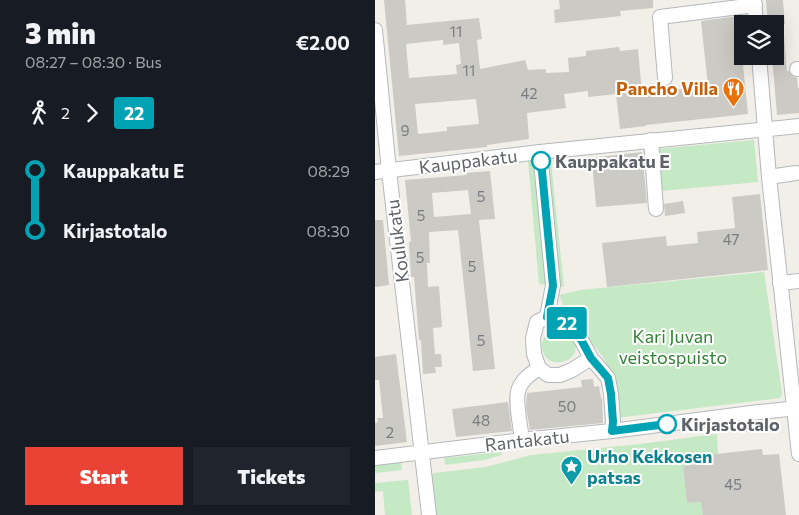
<!DOCTYPE html>
<html lang="en">
<head>
<meta charset="utf-8">
<style>
  body { margin:0; font-family:Commissioner,sans-serif; background:#20242c; color:#f1f3f6; height:100vh; display:flex; flex-direction:column; font-size:19px; white-space:nowrap }
  * { box-sizing:border-box; margin:0 }
  p { font-size:16px; color:#9ea1a6 }
  .icon { flex:none; width:28px; height:28px; fill:none; stroke:currentColor; stroke-width:2; stroke-linecap:round; stroke-linejoin:round }
  .map { position:relative; flex:1; overflow:hidden }
  .panel { display:flex; flex-direction:column; background:#171b24; width:375px }
  .panel>* { flex:none }
  .badge { padding:0 10px; border-radius:4px; font-size:18px; line-height:32px }
  .tools { position:absolute; left:359px; top:15px; display:grid; gap:10px }
  .tools a { display:grid; place-items:center; width:50px; height:50px; border-radius:0px; background:#171b24; box-shadow:0 5px 20px #0002; font-size:25px }
  .map>.badge { position:absolute; translate:-50% -50%; box-shadow:0 0 0 2px #fff }
  .legs { display:flex; align-items:center; gap:8px; height:55px; padding:0 25px; font-size:16px }
  .legs p { margin-inline-start:auto }
  .head { display:flex; align-items:center; justify-content:space-between; height:85px; padding:0 25px }
  h1 { font-size:28px; font-weight:800; line-height:38px }
  .cta { display:flex; gap:10px; margin-top:auto; padding:10px 25px }
  .cta a { flex:1; height:58px; border-radius:0px; background:#ea4335; color:#fff; font-size:20px; font-weight:800; line-height:58px; text-align:center }
  .cta a+a { background:#20242c; color:#f1f3f6 }
  ul { padding:0 25px; list-style:none }
  li { display:flex; align-items:center; gap:18px; height:60px; font-size:19px }
  li i { display:grid; place-items:center; width:8px; height:100%; margin:0 6px; background:currentColor }
  li i::after { content:''; width:12px; height:12px; margin:-6px; border:4px solid; border-radius:50%; background:#171b24 }
  li p { margin-inline-start:auto }
  li:first-child i { background:linear-gradient(#0000 50%,currentColor 0) }
  li:last-child i { background:linear-gradient(currentColor 50%,#0000 0) }
  main { display:flex; flex:1; min-height:0 }
  .map>svg:first-child { display:block }
  .green { fill:#c5e8c5 }
  .building { fill:#cccac5; fill-rule:evenodd }
  .lines { fill:none; stroke-linecap:round; stroke-linejoin:round }
  .minor-casing { stroke:#b5b8bc; stroke-width:16 }
  .minor { stroke:#fff; stroke-width:14 }
  .line-1-casing { stroke:#fff; stroke-width:11 }
  .line-1 { stroke:#00a3b4; stroke-width:8 }
  .stop-1-dot { fill:#fff; stroke:#00a3b4; stroke-width:2.5 }
  .labels { text-anchor:middle; dominant-baseline:central; stroke-width:4; stroke-linejoin:round; paint-order:stroke }
  .number-label { font-size:15px; fill:#7a7d7f }
  .food-label { font-size:18px; font-weight:bold; fill:#c56008; stroke:#fff; text-anchor:end }
  .street-label { font-size:18px; fill:#5f6368; stroke:#fff }
  .stop-label { font-size:18px; font-weight:bold; fill:#5f6368; stroke:#fff; text-anchor:start }
  .park-label { font-size:18px; fill:#348238; stroke:#fff }
  .culture-label { font-size:18px; font-weight:bold; fill:#0d838f; stroke:#fff; text-anchor:start }
</style>
</head>
<body>
<main>
<section class="panel">
<div class="head"><div><h1>3 min</h1><p>08:27 – 08:30 · Bus</p></div><b>€2.00</b></div>
<div class="legs"><svg class="icon" aria-label="walk" viewBox="0 0 24 24"><circle cx="13" cy="4" r="2"/><path d="M13 8l-2 6 4 7M11 14l-3 7M7 12l3-4h3l4 4"/></svg>2<svg class="icon" aria-label="forward" viewBox="0 0 24 24"><path d="M9 5l7 7-7 7"/></svg><b class="badge" style="background:#00a3b4;color:#fff">22</b></div>
<ul>
<li><i style="color:#00a3b4"></i><b>Kauppakatu E</b><p>08:29</p></li>
<li><i style="color:#00a3b4"></i><b>Kirjastotalo</b><p>08:30</p></li>
</ul>
<div class="cta"><a>Start</a><a>Tickets</a></div>
</section>
<div class="map">
<svg width="424" height="515" viewBox="0 0 424 515">
  <rect width="100%" height="100%" fill="#f1efe8"/>
  <g class="green">
    <path d="M379,140L383,182L286,191L282,149Z"/>
    <path d="M153,161L176,162L189,287L164,284Z"/>
    <path d="M389,272L407,393L405,398L241,418L237,376L228,357L190,310L184,295L205,290Z"/>
    <path d="M180,329L191,330C194,334 198,338 200,343C206,364 168,372 167,346C167,337 172,332 180,329Z"/>
    <path d="M342,434L343,454L322,456L323,464L308,466L312,503L326,502L328,515H60L55,477L60,473L111,467L156,455L265,444Z"/>
    <path d="M126,452L127,455L109,460L70,465L69,458Z"/>
    <path d="M26,462L27,470L0,473V465Z"/>
    <path d="M33,480L37,515H10L8,491L0,492V483Z"/>
  </g>
  <g class="building">
    <path d="M9,0H30L32,25L104,18L107,39L102,40L105,69L150,60L153,70L171,69V73L194,72L193,58L211,56V51L244,47L245,51L263,49L267,93L333,86L326,21L363,16L373,114L271,125V126L245,129L241,94L213,97V91L189,94L191,108L152,113L154,139L112,145V147L24,156ZM68,40V45L84,43L86,64L81,65L82,74L34,78L31,44ZM101,99L104,124L72,127V131L43,134L40,104Z"/>
    <path d="M184,0H278V8L245,11L246,16L180,23L179,10L185,9Z"/>
    <path d="M391,0H408L410,24H393Z"/>
    <path d="M408,24L412,71H414L417,76L422,78L423,88H424V113L402,115L397,56H400V25Z"/>
    <path d="M267,152L272,203L221,207L218,172H217L215,158Z"/>
    <path d="M115,171L120,219L104,220L120,369L98,371L83,230L54,232L55,263H52L53,287L64,286L67,327L58,328L60,354H66L67,367H60L61,373L48,374L46,340H44L39,277H36L34,242L36,241L30,180L92,175L91,173ZM93,190L96,214L59,217L57,193Z"/>
    <path d="M385,194L393,270L232,287L227,243L291,236L292,246L323,243L322,232L360,228L357,197Z"/>
    <path d="M308,201L310,213L290,216L289,204Z"/>
    <path d="M0,220H8L14,285L0,287Z"/>
    <path d="M21,354L32,442L0,446V423L3,422L2,418H8L4,380H0V357Z"/>
    <path d="M218,379L219,387L224,386L226,398L227,397L228,423L155,430L151,407L152,393L207,387L206,380Z"/>
    <path d="M133,402L137,431L81,437L77,409Z"/>
    <path d="M387,449L388,455L404,454L411,515H328L326,502L312,503L308,466L323,464L322,456Z"/>
  </g>
  <g class="lines">
    <defs>
      <g id="minor">
        <path d="M379,0L381,24"/>
        <path d="M0,30L14,171L54,515"/>
        <path d="M384,56L394,177L424,454"/>
        <path d="M422,69H424"/>
        <path d="M290,78L285,17L380,5"/>
        <path d="M276,140L281,209"/>
        <path d="M165,152L178,285L172,317"/>
        <path d="M0,172L165,152L424,126"/>
        <path d="M394,177L421,173"/>
        <path d="M405,283L424,281"/>
        <path d="M216,358L197,370L185,375H173L164,368L159,354L158,338L162,322L172,317L186,318L203,334L216,358L233,378L236,394L238,422L237,431"/>
        <path d="M147,440C146,429 140,401 143,392C145,381 155,374 164,368"/>
        <path d="M0,458L147,440L237,431L384,412L424,408"/>
      </g>
    </defs>
    <use href="#minor" class="minor-casing"/>
    <use href="#minor" class="minor"/>
  </g>
  <g class="lines">
    <defs>
      <path id="line-1" d="M166,161L178,286L172,317L186,318L203,334L216,358L233,378L236,394L238,422L237,431L292,424"/>
    </defs>
    <use href="#line-1" class="line-1-casing"/>
    <use href="#line-1" class="line-1"/>
  </g>
  <defs>
    <symbol id="restaurant-pin" viewBox="-11 -11 22 30"><path d="M0 17L-7.5 6A9.5 9.5 0 1 1 7.5 6Z" fill="#e8710a" stroke="#fff"/><path d="M-5-6h1v4h1v-4h1v4h1v-4h1v5L-1.5 .5V6h-2V.5L-5-1ZM5-6V6H3V1.5H1.5Q1.5-4 5-6Z" fill="#fff"/></symbol>
    <symbol id="sight-pin" viewBox="-11 -11 22 30"><path d="M0 17L-7.5 6A9.5 9.5 0 1 1 7.5 6Z" fill="#0f9aa8" stroke="#fff"/><path d="M0-6L1.8-2.2L6-1.7L2.9 1.2L3.7 5.4L0 3.3L-3.7 5.4L-2.9 1.2L-6-1.7L-1.8-2.2Z" fill="#fff"/></symbol>
  </defs>
  <g fill-rule="evenodd">
    <use href="#restaurant-pin" x="346" y="76" width="25" height="34"/>
    <use href="#sight-pin" x="184" y="454" width="25" height="34"/>
  </g>
  <g class="stop-1-dot">
    <circle cx="166" cy="161" r="9"/>
    <circle cx="292" cy="424" r="9"/>
  </g>
  <g class="labels">
    <g class="number-label">
      <text x="81" y="31">11</text>
      <text x="94" y="70">11</text>
      <text x="154" y="93">42</text>
      <text x="30" y="130">9</text>
      <text x="106" y="196">5</text>
      <text x="46" y="215">5</text>
      <text x="356" y="239">47</text>
      <text x="45" y="257">5</text>
      <text x="97" y="266">5</text>
      <text x="106" y="340">5</text>
      <text x="192" y="406">50</text>
      <text x="106" y="420">48</text>
      <text x="15" y="432">2</text>
      <text x="358" y="484">45</text>
    </g>
    <g class="food-label">
      <text x="343" y="88">Pancho Villa</text>
    </g>
    <g class="street-label">
      <text transform="translate(93 161) rotate(-7)">Kauppakatu</text>
      <text transform="translate(22 241) rotate(-97)">Koulukatu</text>
      <text transform="translate(152 440) rotate(-6)">Rantakatu</text>
    </g>
    <g class="stop-label">
      <text x="180" y="161">Kauppakatu E</text>
      <text x="306" y="424">Kirjastotalo</text>
    </g>
    <g class="park-label">
      <text x="298" y="336">Kari Juvan<tspan x="298" dy="21">veistospuisto</tspan></text>
    </g>
    <g class="culture-label">
      <text x="212" y="456">Urho Kekkosen<tspan x="212" dy="21">patsas</tspan></text>
    </g>
  </g>
</svg>
<div class="tools">
<a><svg class="icon" aria-label="layers" viewBox="0 0 24 24"><path d="M12 4l9 5-9 5-9-5zM3 14l9 5 9-5"/></svg></a>
</div>
<b class="badge" style="left:192px;top:323px;background:#00a3b4;color:#fff">22</b>
</div>
</main>
</body>
</html>
